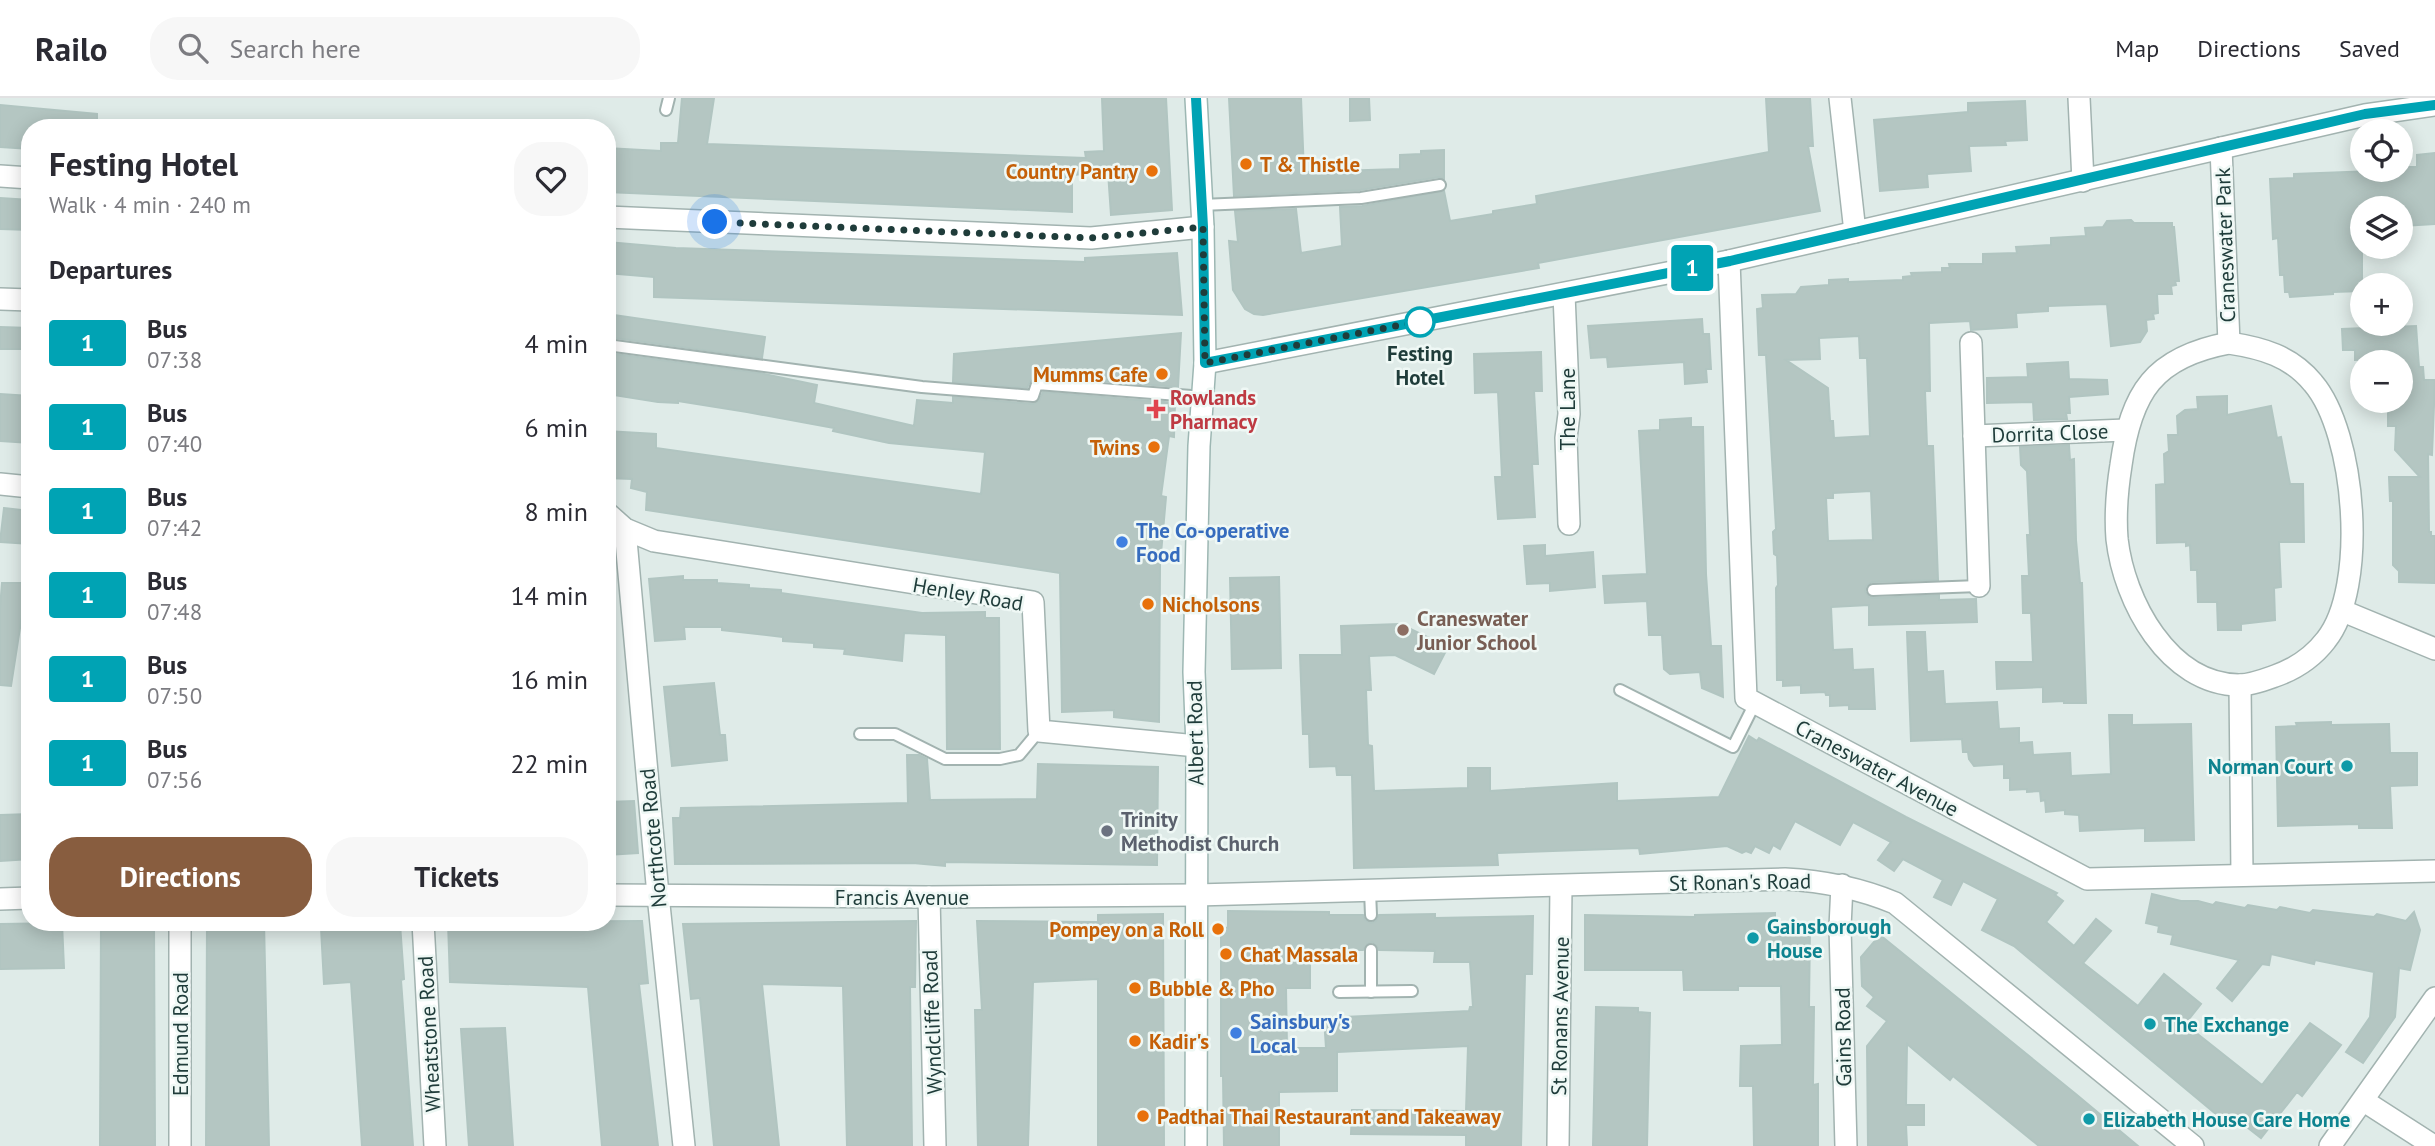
<!DOCTYPE html>
<html lang="en">
<head>
<meta charset="utf-8">
<style>
  body { margin:0; font-family:"PT Sans",sans-serif; background:#f7f7f7; color:#2b2b33; height:100vh; display:flex; flex-direction:column; font-size:26px; white-space:nowrap }
  * { box-sizing:border-box; margin:0 }
  p { font-size:23px; color:#7c7c81 }
  .icon { flex:none; width:38px; height:38px; fill:none; stroke:currentColor; stroke-width:2; stroke-linecap:round; stroke-linejoin:round }
  .map { position:relative; flex:1; overflow:hidden }
  .details { position:absolute; left:21px; top:21px; width:595px; height:812px; display:flex; flex-direction:column; background:#fff; border-radius:28px; box-shadow:0 4px 18px #0003 }
  .details>* { flex:none }
  .badge { padding:0 14px; border-radius:5px; font-size:24px; line-height:46px }
  .tools { position:absolute; left:2350px; top:21px; display:grid; gap:14px }
  .tools a { display:grid; place-items:center; width:63px; height:63px; border-radius:50%; background:#fff; box-shadow:0 4px 18px #0003; font-size:35px }
  .you { position:absolute; width:35px; height:35px; margin:-18px; border:5px solid #fff; border-radius:50%; background:#1a73e8; box-shadow:0 0 0 10px #1a73e833 }
  .map>.badge { position:absolute; translate:-50% -50%; box-shadow:0 0 0 4px #fff }
  h2 { padding:0 28px; font-size:26px; line-height:63px }
  .round { display:grid; place-items:center; flex:none; width:74px; height:74px; border-radius:28px; background:#f7f7f7 }
  .summary { display:flex; align-items:center; justify-content:space-between; height:119px; padding:0 28px }
  h1 { font-size:33px; font-weight:800; line-height:52px }
  .button { display:flex; gap:14px; margin-top:auto; padding:14px 28px }
  .button a { flex:1; height:80px; border-radius:28px; background:#885d3f; color:#fff; font-size:28px; font-weight:800; line-height:80px; text-align:center }
  .button a+a { background:#f7f7f7; color:#2b2b33 }
  ul { padding:0; list-style:none }
  li { display:flex; align-items:center; gap:21px; height:84px; padding:0 28px }
  li div { flex:1 }
  li b { display:block; font-size:26px }
  li em { font-style:normal }
  li .badge { min-width:77px; font-weight:700; text-align:center }
  header { display:flex; align-items:center; gap:42px; box-sizing:border-box; height:98px; padding:0 35px; background:#fff; border-bottom:2px solid #e1e1e2 }
  header strong { font-size:33px }
  nav { display:flex; gap:38px; margin-inline-start:auto; font-size:24px }
  .search { width:490px; height:63px; background:#f7f7f7; display:flex; align-items:center; gap:18px; box-sizing:border-box; padding:0 24px; border-radius:28px; color:#7c7c81; font-size:26px }
  .map>svg:first-child { display:block }
  .building { fill:#b4c6c2; stroke:#b1c5c1; stroke-width:2; fill-rule:evenodd }
  .lines { fill:none; stroke-linecap:round; stroke-linejoin:round }
  .lane-casing { stroke:#a2b3b0; stroke-width:14 }
  .street-casing { stroke:#a2b3b0; stroke-width:24 }
  .secondary-casing { stroke:#9db7b3; stroke-width:24 }
  .lane { stroke:#fff; stroke-width:10 }
  .street { stroke:#fff; stroke-width:21 }
  .secondary { stroke:#fff; stroke-width:21 }
  .line-casing { stroke:#fff; stroke-width:16 }
  .line { stroke:#00a3b4; stroke-width:10 }
  .walk { stroke:#1f3c3a; stroke-width:7; stroke-dasharray:0 12.6 }
  .food-dot { fill:#e8710a; stroke:#eff8f5; stroke-width:2.5 }
  .stop-dot { fill:#fff; stroke:#00a3b4; stroke-width:3.5 }
  .health-dot { fill:#e0444e; stroke:#eff8f5; stroke-width:2.5 }
  .shop-dot { fill:#3f7fe0; stroke:#eff8f5; stroke-width:2.5 }
  .education-dot { fill:#8d6e63; stroke:#eff8f5; stroke-width:2.5 }
  .culture-dot { fill:#0f9aa8; stroke:#eff8f5; stroke-width:2.5 }
  .worship-dot { fill:#6b7280; stroke:#eff8f5; stroke-width:2.5 }
  .labels { text-anchor:middle; dominant-baseline:central; stroke-width:5; stroke-linejoin:round; paint-order:stroke }
  .food-label { font-size:21px; font-weight:bold; fill:#c56008; stroke:#eff8f5; text-anchor:start }
  .street-label { font-size:21px; fill:#1f3c3a; stroke:#eff8f5 }
  .stop-label { font-size:21px; font-weight:bold; fill:#1f3c3a; stroke:#eff8f5 }
  .health-label { font-size:21px; font-weight:bold; fill:#be3a42; stroke:#eff8f5; text-anchor:start }
  .shop-label { font-size:21px; font-weight:bold; fill:#366cbe; stroke:#eff8f5; text-anchor:start }
  .education-label { font-size:21px; font-weight:bold; fill:#785e54; stroke:#eff8f5; text-anchor:start }
  .culture-label { font-size:21px; font-weight:bold; fill:#0d838f; stroke:#eff8f5; text-anchor:start }
  .worship-label { font-size:21px; font-weight:bold; fill:#5b616d; stroke:#eff8f5; text-anchor:start }
</style>
</head>
<body>
<header>
<strong>Railo</strong>
<div class="search"><svg class="icon" aria-label="search" viewBox="0 0 24 24"><circle cx="10" cy="10" r="6"/><path d="M15 15l6 6"/></svg>Search here</div>
<nav><a>Map</a><a>Directions</a><a>Saved</a></nav>
</header>
<div class="map">
<svg width="2435" height="1048" viewBox="0 0 2435 1048">
  <rect width="100%" height="100%" fill="#dfebe8"/>
  <g class="building">
    <path d="M682,0H714L707,46L1086,60L1085,54L1104,53L1102,0H1166L1172,112L1111,117L1108,74L1072,77V114L607,94V50L661,53V45H678Z"/>
    <path d="M1229,0H1301L1304,74L1400,71V57L1421,56V53L1444,52V81L1439,79L1360,92L1234,98Z"/>
    <path d="M1350,0H1369L1370,22L1350,23Z"/>
    <path d="M1766,0H1810L1813,48H1808L1820,113L1538,165L1539,170L1263,217L1254,216L1245,211L1233,192L1229,143L1238,144L1235,113L1296,111L1301,155L1342,148L1340,109L1362,108L1444,93L1450,123L1493,116V113L1537,106L1536,98L1769,54Z"/>
    <path d="M2025,3L2027,42L2005,43L2006,47L1969,48L1971,73L1927,76L1928,89L1880,93L1874,22L1968,14V5Z"/>
    <path d="M0,7L97,16V30H30V51L0,49Z"/>
    <path d="M2435,55V126L2403,128L2401,110H2362V193L2333,194V196L2290,199L2289,194H2285L2284,177H2280L2278,140L2273,141L2270,81L2294,80V76L2401,72V69H2417V57Z"/>
    <path d="M0,100L30,102V132L0,131Z"/>
    <path d="M2131,122L2134,125H2172V129H2174L2179,183H2175L2176,187L2171,188L2172,196H2157L2158,215L2153,216L2154,221L2146,222L2147,233L2140,244L2111,248L2107,206L2048,208V213L2016,215L2017,229L1971,232L1970,223L1929,225L1930,293H1925L1927,348H1933L1938,482L1872,484L1866,488L1865,493L1869,499L1873,500L1939,497V502L1976,501L1977,524L1869,527V507L1831,509L1833,552L1852,551L1853,572L1873,571L1875,611H1849V607L1830,608V597H1826L1825,594L1801,595V587L1783,588V582H1777L1776,490L1778,487L1777,458L1774,456L1773,434L1776,431L1766,257H1759L1757,211L1763,210L1762,197L1796,196L1801,189L1829,187V182L1848,181V184L1903,182V179L1912,178L1911,175L1942,174V170H1950L1949,166H1983V156L2017,155L2016,149L2051,147V140L2086,138L2085,130L2103,129L2107,123ZM1859,238L1860,260H1867L1870,338L1834,340L1833,323H1830L1828,290L1786,262L1820,261L1819,240ZM1871,393L1873,442L1828,443L1826,400H1833V395Z"/>
    <path d="M607,144L676,150L1085,164V160L1177,155L1182,217L654,199V179L607,175Z"/>
    <path d="M607,216L765,239L762,260L607,239Z"/>
    <path d="M1702,221L1703,236H1709L1711,271H1706L1707,284L1685,286L1684,264L1608,269L1607,259L1591,260L1588,228Z"/>
    <path d="M2416,228L2419,269H2423L2424,282H2435L2432,357L2428,356L2429,434H2431V438H2435V485L2399,484V473L2393,467V403H2390L2389,379H2420L2395,352L2396,328H2388V303H2401V260L2355,262V252H2343L2342,231Z"/>
    <path d="M0,229L30,230V251H0Z"/>
    <path d="M1181,235L1178,289L1038,278L1031,281L1027,290L953,284L954,256Z"/>
    <path d="M1541,254L1542,293H1534L1538,366H1532L1535,419L1498,421L1495,379H1502L1498,294L1475,295L1474,256Z"/>
    <path d="M607,255L760,275L817,287L814,305L914,328L917,302L953,305V299L1033,306L1039,303L1043,294L1175,305L1174,339L1169,338L1161,398L1166,399L1160,467L1159,624L1114,619V612L1062,614L1060,475L646,412L647,394L631,390L632,381L607,380V333L656,336V350L981,396L985,354L889,345L833,333L834,330L747,314L678,303V305L658,304L607,296Z"/>
    <path d="M2068,264L2069,281L2107,282L2108,296L2069,299L2070,315H2066L2067,321L2034,322L2033,304L1987,305V280L2028,279L2027,266Z"/>
    <path d="M0,296L30,298V345L0,343Z"/>
    <path d="M2227,298V317L2271,308L2277,340L2281,339L2290,386H2303L2304,444H2279L2281,489L2274,490L2275,522L2241,526V532H2218L2217,504H2198L2197,472H2191L2190,447L2186,448V444L2157,445L2156,387L2165,386L2164,356L2169,353L2168,337H2178L2177,318L2185,312L2198,311L2197,299Z"/>
    <path d="M1691,320V329H1703L1706,476L1711,548H1721L1723,599L1702,590L1700,574L1670,576L1664,571L1662,537H1649L1647,503L1605,505L1603,478L1647,476L1639,333L1660,332V322Z"/>
    <path d="M2069,347L2070,362L2074,361L2076,442L2080,485H2082L2086,605H2064V603L2043,604V589L1997,591L1996,564H2033L2031,515H2023L2022,478H2029L2027,437H2030L2027,373L2021,367L2020,349Z"/>
    <path d="M4,410L30,413V446L0,444Z"/>
    <path d="M1545,447V458L1593,454L1595,489L1550,493V485L1527,486L1524,448Z"/>
    <path d="M683,478V482H717V485L749,487V490L781,492V495L922,515L985,514V520H999L1000,651H947L946,537L904,535L902,563L844,556L845,551L814,549V545L783,543V539L722,532V529H684L685,541L655,543L649,481Z"/>
    <path d="M1279,479L1281,570L1232,571L1230,480Z"/>
    <path d="M2,485H27L11,588L0,587V510Z"/>
    <path d="M1400,526L1448,549L1434,576L1395,557L1369,558L1371,592H1366L1368,647L1372,648L1374,693L1468,690V670H1490V693L1617,685V703L1719,699L1749,638L1757,643L1759,640L1906,719L2057,795L2055,797L2063,803L2046,824L2074,848L2096,821L2111,833L2083,865L2138,908L2164,876L2201,906L2185,926L2262,987L2310,925L2341,947L2302,998L2297,994L2261,1040L2234,1019L2228,1026L2014,848L1982,832L1998,801L1963,783L1951,807L1934,799L1943,782L1903,761L1894,773L1878,762L1891,744L1853,724L1840,747L1795,723L1780,751L1773,747L1769,755L1755,748L1751,755L1746,753L1742,755L1727,748L1640,756L1639,750L1497,755L1498,767L1354,770L1352,677H1337L1336,668L1310,669L1309,636H1303L1300,557H1342L1341,528Z"/>
    <path d="M1907,534H1925L1927,574L1943,573L1945,606L1997,604L1999,631L2019,630V645L2032,644L2033,657L2070,655L2071,678L2111,676L2109,617H2132V627L2191,626L2194,742L2145,743V730L2080,733L2079,717L2065,716V712L2046,714L2045,702L2041,703L2040,693L2027,694V691L2010,692V680H2004V666L1974,668L1969,661L1968,654H1963L1962,641L1911,643Z"/>
    <path d="M714,585L720,637H725L727,662L672,668L664,589Z"/>
    <path d="M2331,624V627L2389,626L2390,655H2417V687L2390,688L2392,730H2359V726L2278,728L2276,629L2297,628L2296,625Z"/>
    <path d="M907,657H919L927,661L930,702L1037,701L1038,666L1158,669L1157,767L945,764V768L913,765L675,766L673,720H680L681,710L908,705Z"/>
    <path d="M634,703L638,755L607,757V704Z"/>
    <path d="M30,716V761L0,763V717Z"/>
    <path d="M2152,796L2181,803H2198L2213,807L2216,804L2245,810L2248,807L2277,812L2280,809L2310,815L2313,812L2374,819L2377,816L2406,823L2414,814L2420,832L2410,872L2399,870L2395,919L2363,965L2346,954L2370,919L2374,874L2315,862L2314,866L2271,856L2269,867L2262,866L2232,903L2217,890L2239,862L2171,846L2173,837L2158,834L2159,828L2146,825Z"/>
    <path d="M1228,813L1329,814V817H1363L1365,822L1371,825L1376,823L1379,817L1435,816V820L1533,818L1532,876H1525L1521,1048H1466V1037L1351,1036L1352,1012L1466,1013L1468,948L1337,954V993L1279,994V1048H1224L1223,978H1221V829L1228,830ZM1372,844L1377,848L1379,852L1435,853L1434,864H1470L1473,909H1470L1469,913L1324,920L1326,950H1287L1286,890H1310V852H1363L1367,846Z"/>
    <path d="M1775,815V825H1785V830L1810,829L1809,909H1814L1813,987L1818,986V1048H1754L1753,988H1740L1741,948L1782,947L1781,888H1738V892H1684L1683,872H1585V817L1695,819V817Z"/>
    <path d="M1163,816L1164,1048H1098V881L1033,884L1028,1048H978L975,912H982L977,823L1098,824V817Z"/>
    <path d="M642,823L648,885L639,886L658,1048H602L588,889L450,884L448,824Z"/>
    <path d="M916,823L915,889H910L912,1048H847L843,888L762,886L779,1048H714L700,900L691,901L683,826Z"/>
    <path d="M101,824H154L155,1048H100Z"/>
    <path d="M207,824H264L269,1048H206Z"/>
    <path d="M62,825L64,870L0,871V826Z"/>
    <path d="M400,826L404,881L401,882L413,1048H362L351,884L324,886L321,830Z"/>
    <path d="M1880,837L2077,997L2138,1048H2039L1953,978L1950,982L1907,946L1906,1007H1924V1027H1906L1907,1048H1868L1867,948L1887,923L1867,908L1874,899L1862,888L1861,859Z"/>
    <path d="M1596,909L1638,910V914L1650,915L1647,1048H1593Z"/>
    <path d="M505,930L513,1048H469L461,931Z"/>
  </g>
  <g class="lines">
    <defs>
      <g id="lane">
        <path d="M666,12L669,0"/>
        <path d="M1201,107L1361,100L1440,87"/>
        <path d="M607,247L922,289L1033,298L1037,286L1204,299"/>
        <path d="M1873,492L1979,488"/>
        <path d="M1620,592L1733,649L1755,605"/>
        <path d="M860,636H895L945,661H1000L1019,657L1039,633"/>
        <path d="M1370,793L1371,817"/>
        <path d="M1339,894L1412,893"/>
        <path d="M1371,894V852"/>
      </g>
      <g id="street">
        <path d="M1840,0L1855,134"/>
        <path d="M2079,0L2083,83"/>
        <path d="M2221,50L2229,245"/>
        <path d="M0,78L30,80"/>
        <path d="M607,119L1091,140L1203,129"/>
        <path d="M1729,163L1746,600L2087,781L2435,773"/>
        <path d="M1564,196L1569,316L1566,340L1569,426"/>
        <path d="M0,201L30,202"/>
        <path d="M1971,245L1979,488"/>
        <path d="M2229,245C2262,250 2291,258 2313,285C2356,335 2368,490 2326,542C2313,559 2295,571 2275,578C2264,582 2251,587 2239,587C2168,586 2124,503 2117,441C2115,415 2117,392 2121,367C2131,294 2154,259 2229,245Z"/>
        <path d="M1205,265L1729,163L2365,17L2435,7"/>
        <path d="M1974,338L2126,332"/>
        <path d="M0,386L30,389"/>
        <path d="M607,415L625,431L654,443L1033,504L1039,633L1197,648"/>
        <path d="M625,431L658,797L684,1048"/>
        <path d="M2343,513L2435,551"/>
        <path d="M2240,587L2242,777"/>
        <path d="M1842,787L1840,829L1846,1048"/>
        <path d="M607,797L929,799L1196,797L1785,781C1824,783 1859,790 1895,805L2193,1048"/>
        <path d="M929,799L935,1048"/>
        <path d="M0,801L30,800"/>
        <path d="M423,824L435,1048"/>
        <path d="M2364,1003L2434,1048"/>
        <path d="M180,1048V824"/>
        <path d="M1558,1048L1561,788"/>
        <path d="M2330,1048L2435,900"/>
      </g>
      <path id="secondary" d="M1196,0L1203,129L1205,265L1199,348L1194,574L1197,648L1196,1048"/>
    </defs>
    <use href="#lane" class="lane-casing"/>
    <use href="#street" class="street-casing"/>
    <use href="#secondary" class="secondary-casing"/>
    <use href="#lane" class="lane"/>
    <use href="#street" class="street"/>
    <use href="#secondary" class="secondary"/>
  </g>
  <g class="lines">
    <defs>
      <path id="line" d="M1196,0L1203,129L1205,265L1730,163L2365,16L2435,7"/>
    </defs>
    <use href="#line" class="line-casing"/>
    <use href="#line" class="line"/>
    <path class="walk" d="M715,124L1091,140L1203,129L1205,265L1432,221L1420,224"/>
  </g>
  <g class="food-dot">
    <circle cx="1246" cy="66" r="7"/>
    <circle cx="1152" cy="73" r="7"/>
    <circle cx="1162" cy="276" r="7"/>
    <circle cx="1154" cy="349" r="7"/>
    <circle cx="1148" cy="506" r="7"/>
    <circle cx="1218" cy="831" r="7"/>
    <circle cx="1226" cy="856" r="7"/>
    <circle cx="1135" cy="890" r="7"/>
    <circle cx="1135" cy="943" r="7"/>
    <circle cx="1143" cy="1018" r="7"/>
  </g>
  <circle class="stop-dot" cx="1420" cy="224" r="14"/>
  <path class="health-dot" d="M1152.5 300.5h7v7h7v7h-7v7h-7v-7h-7v-7h7z"/>
  <g class="shop-dot">
    <circle cx="1122" cy="444" r="7"/>
    <circle cx="1236" cy="935" r="7"/>
  </g>
  <circle class="education-dot" cx="1403" cy="532" r="7"/>
  <g class="culture-dot">
    <circle cx="2347" cy="668" r="7"/>
    <circle cx="1753" cy="840" r="7"/>
    <circle cx="2150" cy="926" r="7"/>
    <circle cx="2089" cy="1021" r="7"/>
  </g>
  <circle class="worship-dot" cx="1107" cy="733" r="7"/>
  <g class="labels">
    <g class="food-label">
      <text x="1260" y="66">T &amp; Thistle</text>
      <text x="1138" y="73" text-anchor="end">Country Pantry</text>
      <text x="1148" y="276" text-anchor="end">Mumms Cafe</text>
      <text x="1140" y="349" text-anchor="end">Twins</text>
      <text x="1162" y="506">Nicholsons</text>
      <text x="1204" y="831" text-anchor="end">Pompey on a Roll</text>
      <text x="1240" y="856">Chat Massala</text>
      <text x="1149" y="890">Bubble &amp; Pho</text>
      <text x="1149" y="943">Kadir's</text>
      <text x="1157" y="1018">Padthai Thai Restaurant and Takeaway</text>
    </g>
    <g class="street-label">
      <text transform="translate(2225 147) rotate(-92)">Craneswater Park</text>
      <text transform="translate(1567 311) rotate(-90)">The Lane</text>
      <text transform="translate(2050 335) rotate(-2)">Dorrita Close</text>
      <text transform="translate(968 496) rotate(10)">Henley Road</text>
      <text transform="translate(1195 635) rotate(-91)">Albert Road</text>
      <text transform="translate(1877 670) rotate(28)">Craneswater Avenue</text>
      <text transform="translate(653 740) rotate(-95)">Northcote Road</text>
      <text transform="translate(1740 784) rotate(-1)">St Ronan's Road</text>
      <text x="902" y="799">Francis Avenue</text>
      <text transform="translate(1560 918) rotate(-89)">St Ronans Avenue</text>
      <text transform="translate(932 924) rotate(-92)">Wyndcliffe Road</text>
      <text transform="translate(180 936) rotate(-90)">Edmund Road</text>
      <text transform="translate(429 936) rotate(-93)">Wheatstone Road</text>
      <text transform="translate(1843 939) rotate(-91)">Gains Road</text>
    </g>
    <g class="stop-label">
      <text x="1420" y="255">Festing<tspan x="1420" dy="24">Hotel</tspan></text>
    </g>
    <g class="health-label">
      <text x="1170" y="299">Rowlands<tspan x="1170" dy="24">Pharmacy</tspan></text>
    </g>
    <g class="shop-label">
      <text x="1136" y="432">The Co-operative<tspan x="1136" dy="24">Food</tspan></text>
      <text x="1250" y="923">Sainsbury's<tspan x="1250" dy="24">Local</tspan></text>
    </g>
    <g class="education-label">
      <text x="1417" y="520">Craneswater<tspan x="1417" dy="24">Junior School</tspan></text>
    </g>
    <g class="culture-label">
      <text x="2333" y="668" text-anchor="end">Norman Court</text>
      <text x="1767" y="828">Gainsborough<tspan x="1767" dy="24">House</tspan></text>
      <text x="2164" y="926">The Exchange</text>
      <text x="2103" y="1021">Elizabeth House Care Home</text>
    </g>
    <g class="worship-label">
      <text x="1121" y="721">Trinity<tspan x="1121" dy="24">Methodist Church</tspan></text>
    </g>
  </g>
</svg>
<div class="tools">
<a><svg class="icon" aria-label="locate" viewBox="0 0 24 24"><circle cx="12" cy="12" r="6"/><path d="M12 2v4M12 18v4M2 12h4M18 12h4"/></svg></a>
<a><svg class="icon" aria-label="layers" viewBox="0 0 24 24"><path d="M12 4l9 5-9 5-9-5zM3 14l9 5 9-5"/></svg></a>
<a>+</a>
<a>−</a>
</div>
<div class="you" style="left:715px;top:124px"></div>
<b class="badge" style="left:1692px;top:170px;background:#00a3b4;color:#fff">1</b>
<section class="details">
<div class="summary"><div><h1>Festing Hotel</h1><p>Walk · 4 min · 240 m</p></div><a class="round"><svg class="icon" aria-label="heart" viewBox="0 0 24 24"><path d="M12 20l-8-8c-3-5 5-10 8-4 3-6 11-1 8 4z"/></svg></a></div>
<h2>Departures</h2>
<ul>
<li><span class="badge" style="background:#00a3b4;color:#fff">1</span><div><b>Bus</b><p>07:38</p></div><em>4 min</em></li>
<li><span class="badge" style="background:#00a3b4;color:#fff">1</span><div><b>Bus</b><p>07:40</p></div><em>6 min</em></li>
<li><span class="badge" style="background:#00a3b4;color:#fff">1</span><div><b>Bus</b><p>07:42</p></div><em>8 min</em></li>
<li><span class="badge" style="background:#00a3b4;color:#fff">1</span><div><b>Bus</b><p>07:48</p></div><em>14 min</em></li>
<li><span class="badge" style="background:#00a3b4;color:#fff">1</span><div><b>Bus</b><p>07:50</p></div><em>16 min</em></li>
<li><span class="badge" style="background:#00a3b4;color:#fff">1</span><div><b>Bus</b><p>07:56</p></div><em>22 min</em></li>
</ul>
<div class="button"><a>Directions</a><a>Tickets</a></div>
</section>
</div>
</body>
</html>
